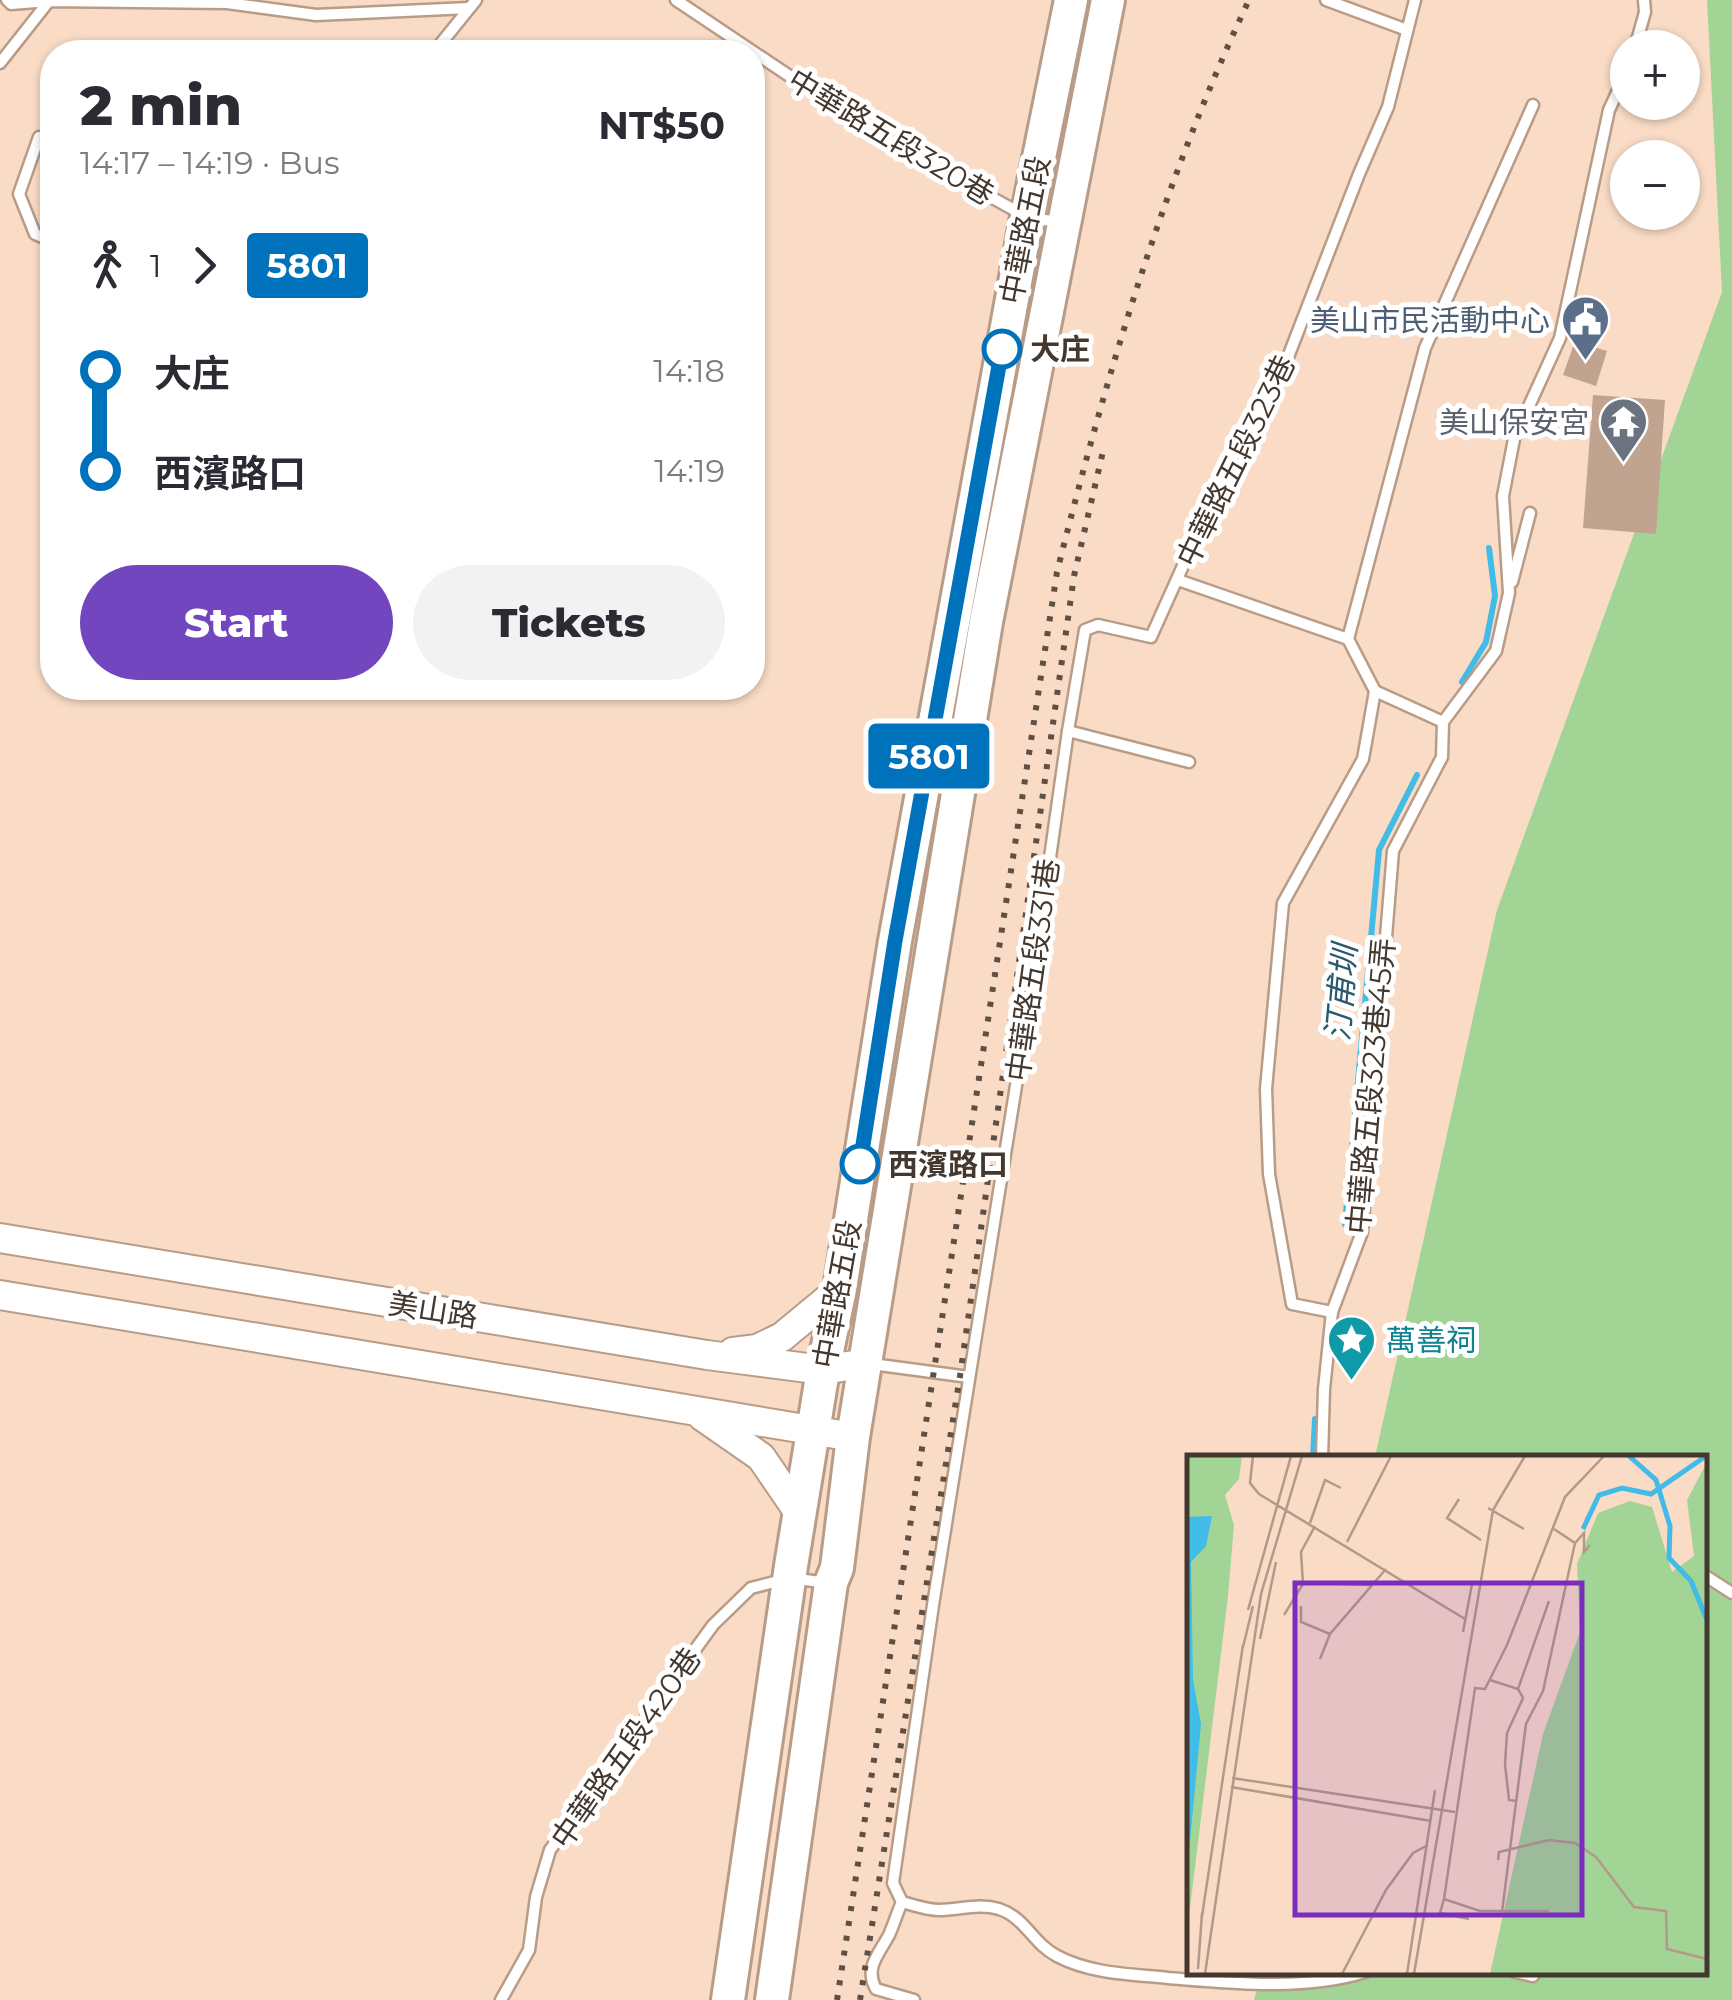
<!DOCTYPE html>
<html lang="en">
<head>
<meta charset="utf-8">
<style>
  body { margin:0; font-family:Montserrat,"Noto Sans TC",sans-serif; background:#f2f2f3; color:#2b2b33; height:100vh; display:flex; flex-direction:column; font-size:38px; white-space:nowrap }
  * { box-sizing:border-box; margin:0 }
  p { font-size:32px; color:#7c7c81 }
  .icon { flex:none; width:55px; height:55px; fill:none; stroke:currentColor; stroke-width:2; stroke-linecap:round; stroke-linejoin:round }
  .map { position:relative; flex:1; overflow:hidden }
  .drawer { position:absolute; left:40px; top:40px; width:725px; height:660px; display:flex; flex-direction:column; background:#fff; border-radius:40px; box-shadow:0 2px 8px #0004 }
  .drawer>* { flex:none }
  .badge { padding:0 20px; border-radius:8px; font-size:35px; line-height:65px }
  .tools { position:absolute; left:1610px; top:30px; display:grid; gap:20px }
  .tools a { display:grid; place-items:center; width:90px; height:90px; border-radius:50%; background:#fff; box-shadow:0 2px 8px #0004; font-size:50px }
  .map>.badge { position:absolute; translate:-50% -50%; box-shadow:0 0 0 5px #fff }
  .legs { display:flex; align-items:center; gap:15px; height:110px; padding:0 40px; font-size:32px }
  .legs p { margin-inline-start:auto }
  .head { display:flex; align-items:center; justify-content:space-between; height:170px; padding:0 40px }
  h1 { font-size:55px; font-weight:800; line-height:75px }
  .cta { display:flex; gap:20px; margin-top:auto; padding:20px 40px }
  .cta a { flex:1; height:115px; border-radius:60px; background:#7246be; color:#fff; font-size:40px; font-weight:800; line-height:115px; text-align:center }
  .cta a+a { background:#f2f2f3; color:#2b2b33 }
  ul { padding:0 40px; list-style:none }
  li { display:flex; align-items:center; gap:35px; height:100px; font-size:38px }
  li i { display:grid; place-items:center; width:15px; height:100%; margin:0 12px; background:currentColor }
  li i::after { content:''; width:25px; height:25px; margin:-12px; border:8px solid; border-radius:50%; background:#fff }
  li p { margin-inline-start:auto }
  li:first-child i { background:linear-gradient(#0000 50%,currentColor 0) }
  li:last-child i { background:linear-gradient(currentColor 50%,#0000 0) }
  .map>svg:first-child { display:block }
  .green { fill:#a2d496 }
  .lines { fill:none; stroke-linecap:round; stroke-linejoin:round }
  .stream { stroke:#41bbe7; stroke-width:6 }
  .building { fill:#c1a48f }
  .service-casing { stroke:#b99c87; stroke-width:15 }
  .tertiary-casing { stroke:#b99c87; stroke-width:32 }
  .primary-casing { stroke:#b99c87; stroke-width:38 }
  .service { stroke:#fff; stroke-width:10 }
  .tertiary { stroke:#fff; stroke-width:28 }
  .primary { stroke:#fff; stroke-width:32 }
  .rail { stroke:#5f5045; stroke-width:6; stroke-dasharray:5 10; stroke-linecap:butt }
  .line-1-casing { stroke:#fff; stroke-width:22 }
  .line-1 { stroke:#0072bc; stroke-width:15 }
  .stop-1-dot { fill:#fff; stroke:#0072bc; stroke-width:5 }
  .labels { text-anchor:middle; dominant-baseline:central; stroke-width:10; stroke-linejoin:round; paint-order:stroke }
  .street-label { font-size:30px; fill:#43372e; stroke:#fff }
  .service-label { font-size:30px; fill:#4e5e75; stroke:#fff; text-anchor:end }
  .stop-label { font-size:30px; font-weight:bold; fill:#43372e; stroke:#fff; text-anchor:start }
  .worship-label { font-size:30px; fill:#5b616d; stroke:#fff; text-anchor:end }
  .culture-label { font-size:30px; fill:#0d838f; stroke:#fff; text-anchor:start }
  .water-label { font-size:32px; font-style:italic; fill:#28596c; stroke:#fff }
  .inset-river { fill:none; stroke:#41bbe7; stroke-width:5 }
  .inset-road { fill:none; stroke:#b19a89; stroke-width:2.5 }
  .view { fill:#7b2cbf; fill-opacity:0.15; stroke:#7b2cbf; stroke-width:5 }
  .inset-edge { fill:none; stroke:#43372e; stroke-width:5 }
</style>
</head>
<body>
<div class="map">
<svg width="1732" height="2000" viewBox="0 0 1732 2000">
  <rect width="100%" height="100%" fill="#fadcc6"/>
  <path class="green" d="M1707,0H1732V2000H1254L1261,1973L1704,1972V1458L1375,1457L1497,910L1722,292Z"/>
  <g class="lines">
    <g class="stream">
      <path d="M1462,682L1486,642L1495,596L1489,548"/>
      <path d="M1345,1224L1379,850L1417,775"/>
      <path d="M1313,1458L1315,1419"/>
    </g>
  </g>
  <g class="building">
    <path d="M1575,341L1607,351L1596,386L1563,375Z"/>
    <path d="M1593,395L1665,400L1656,534L1583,528Z"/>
  </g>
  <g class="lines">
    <defs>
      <g id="service">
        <path d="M7,0L11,4L49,1L227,3L316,15L469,8"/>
        <path d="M676,0L873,132L1027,217L1057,222"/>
        <path d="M1326,0L1407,30"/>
        <path d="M1635,48L1645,12L1644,0"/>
        <path d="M434,52L476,0"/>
        <path d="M0,63L49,1"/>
        <path d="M39,137L19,194L35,234L52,241"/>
        <path d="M1178,580L1348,639L1375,691L1363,759L1283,903L1266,1089L1269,1174L1292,1304L1332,1312"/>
        <path d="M1512,582L1530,513"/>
        <path d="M1348,639L1425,348L1533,105"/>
        <path d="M1375,691L1443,722"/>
        <path d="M1068,731L1189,762"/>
        <path d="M872,1364L969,1377"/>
        <path d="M1322,1458L1324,1389L1332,1312L1362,1232L1393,851L1442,757L1443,722L1496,651L1509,593L1503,496L1514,439L1560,338L1609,110L1628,69"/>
        <path d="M1704,1575L1732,1593"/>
        <path d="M902,1902L893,1883L933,1605L1030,998L1068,731L1085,630L1098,625L1151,637L1244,430L1283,370L1359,174L1388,107L1415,0"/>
        <path d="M1515,1972L1533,1976"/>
        <path d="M501,2000L529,1950L536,1897L550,1850L713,1625L751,1588L790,1578L828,1583"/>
        <path d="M914,2000L876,1989C864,1968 879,1954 889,1935C894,1924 897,1913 902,1902C913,1905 927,1910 939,1910C959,1910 979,1903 999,1909C1026,1918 1032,1943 1057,1956C1091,1974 1131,1974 1168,1978C1231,1983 1304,1991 1365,1972"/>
      </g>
      <g id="tertiary">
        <path d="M0,1238L707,1355L823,1370L866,1363"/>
        <path d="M0,1295L853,1437"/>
        <path d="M733,1352L757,1349L782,1337L840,1289"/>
        <path d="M702,1416L761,1457L800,1514"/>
      </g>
      <g id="primary">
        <path d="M728,2000L791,1566L823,1370L840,1289L895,941L1027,217L1071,0"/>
        <path d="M772,2000L831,1583L837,1568L853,1437L986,622L1108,0"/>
      </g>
    </defs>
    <use href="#service" class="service-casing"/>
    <use href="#tertiary" class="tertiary-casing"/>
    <use href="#primary" class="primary-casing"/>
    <use href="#service" class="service"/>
    <use href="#tertiary" class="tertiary"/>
    <use href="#primary" class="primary"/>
    <g class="rail">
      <path d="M837,2000L1057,572C1106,377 1163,182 1249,0"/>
      <path d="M860,2000L960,1376L1074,576L1104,447"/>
    </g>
  </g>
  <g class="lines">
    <defs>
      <path id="line-1" d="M860,1164L895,941L1002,349"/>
    </defs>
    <use href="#line-1" class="line-1-casing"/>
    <use href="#line-1" class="line-1"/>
  </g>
  <defs>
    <symbol id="civic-pin" viewBox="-11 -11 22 30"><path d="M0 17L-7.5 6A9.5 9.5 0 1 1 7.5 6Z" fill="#5c6f8a" stroke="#fff"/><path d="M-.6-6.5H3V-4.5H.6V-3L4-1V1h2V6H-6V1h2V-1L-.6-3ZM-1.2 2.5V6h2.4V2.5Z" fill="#fff"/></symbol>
    <symbol id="temple-pin" viewBox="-11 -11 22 30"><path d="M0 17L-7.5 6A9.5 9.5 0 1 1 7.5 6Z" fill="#6b7280" stroke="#fff"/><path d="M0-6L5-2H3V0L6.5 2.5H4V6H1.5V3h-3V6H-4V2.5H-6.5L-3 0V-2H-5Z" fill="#fff"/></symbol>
    <symbol id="sight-pin" viewBox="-11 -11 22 30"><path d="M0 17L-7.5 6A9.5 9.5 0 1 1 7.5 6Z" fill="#0f9aa8" stroke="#fff"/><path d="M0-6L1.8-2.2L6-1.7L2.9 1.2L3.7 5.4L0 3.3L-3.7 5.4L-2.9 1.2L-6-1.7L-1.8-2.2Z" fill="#fff"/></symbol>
  </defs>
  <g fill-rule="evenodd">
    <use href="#civic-pin" x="1558" y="292" width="55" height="75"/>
    <use href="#temple-pin" x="1596" y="394" width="55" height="75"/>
    <use href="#sight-pin" x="1324" y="1312" width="55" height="75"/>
  </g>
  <g class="stop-1-dot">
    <circle cx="1002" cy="349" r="18"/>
    <circle cx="860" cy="1164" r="18"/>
  </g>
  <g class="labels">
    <g class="street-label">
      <text transform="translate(891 137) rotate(31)">中華路五段320巷</text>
      <text transform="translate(1025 230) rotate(-79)">中華路五段</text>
      <text transform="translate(1236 461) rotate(-64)">中華路五段323巷</text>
      <text transform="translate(1033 970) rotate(-82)">中華路五段331巷</text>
      <text transform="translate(1371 1086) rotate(-85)">中華路五段323巷45弄</text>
      <text transform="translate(837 1294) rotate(-80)">中華路五段</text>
      <text transform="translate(433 1310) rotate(9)">美山路</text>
      <text transform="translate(626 1748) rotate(-55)">中華路五段420巷</text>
    </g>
    <g class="service-label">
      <text x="1550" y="320">美山市民活動中心</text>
    </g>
    <g class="stop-label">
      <text x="1030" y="349">大庄</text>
      <text x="888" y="1164">西濱路口</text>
    </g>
    <g class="worship-label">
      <text x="1589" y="422">美山保安宮</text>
    </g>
    <g class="culture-label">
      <text x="1386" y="1340">萬善祠</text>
    </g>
    <g class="water-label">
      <text transform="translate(1341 993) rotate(-85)">汀甫圳</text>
    </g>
  </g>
  <g transform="translate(1187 1455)">
    <rect width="520" height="520" fill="#fadcc6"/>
    <path d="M0,1H55L52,24L38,40L47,70L41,141L0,478ZM520,7V519H303L356,279L393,177L390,109L411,58L443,46L465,52L485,117L507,101L500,45Z" fill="#a2d496"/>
    <path d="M25,61L19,91L4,107L6,225L14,269L0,418V62Z" fill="#41bbe7"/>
    <path class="inset-river" d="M442,1L469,25L483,71L482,103L504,126L520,165M396,74L412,40L435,33L464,39L519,1"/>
    <path class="inset-road" d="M66,1L63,28L72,39L278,164M272,44L260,63L294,85M301,53L337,74M123,68L138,25L154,33M367,74L388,88L397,78V97L403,90M160,87L204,1M107,127L184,130M114,151V167L143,179M61,155L104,1M97,160L116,129L114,97L128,71M276,177L285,129M73,184L89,107M56,192L66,151M133,204L143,179L199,114M303,225L331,234L336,243L320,278L318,309L322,345L329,346M331,234L362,146M45,323L268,357M44,332L244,366M311,405L312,397L362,385L388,388L409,402L447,452L479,456L480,494L520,504M257,444L288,233L298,234L320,190L378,42L417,1M315,457L339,269L356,236L388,88M15,461L56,190M282,464L253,458L257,444L293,456H362M11,514L15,458M18,519L74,139L115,1M155,519L199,435L226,398L241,390M220,519L248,335M227,519L306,55L338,1"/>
    <path class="view" d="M108,128H395V460H108Z"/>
    <rect width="520" height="520" class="inset-edge"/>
  </g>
</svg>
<div class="tools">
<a>+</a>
<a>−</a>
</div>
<b class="badge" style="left:929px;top:756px;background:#0072bc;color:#fff">5801</b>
<section class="drawer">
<div class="head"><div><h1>2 min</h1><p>14:17 – 14:19 · Bus</p></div><b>NT$50</b></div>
<div class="legs"><svg class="icon" aria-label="walk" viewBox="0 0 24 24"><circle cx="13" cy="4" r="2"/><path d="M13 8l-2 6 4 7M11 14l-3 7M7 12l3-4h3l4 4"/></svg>1<svg class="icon" aria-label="forward" viewBox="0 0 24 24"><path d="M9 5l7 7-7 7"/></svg><b class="badge" style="background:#0072bc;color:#fff">5801</b></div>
<ul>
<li><i style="color:#0072bc"></i><b>大庄</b><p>14:18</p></li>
<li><i style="color:#0072bc"></i><b>西濱路口</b><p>14:19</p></li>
</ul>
<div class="cta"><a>Start</a><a>Tickets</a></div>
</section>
</div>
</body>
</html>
